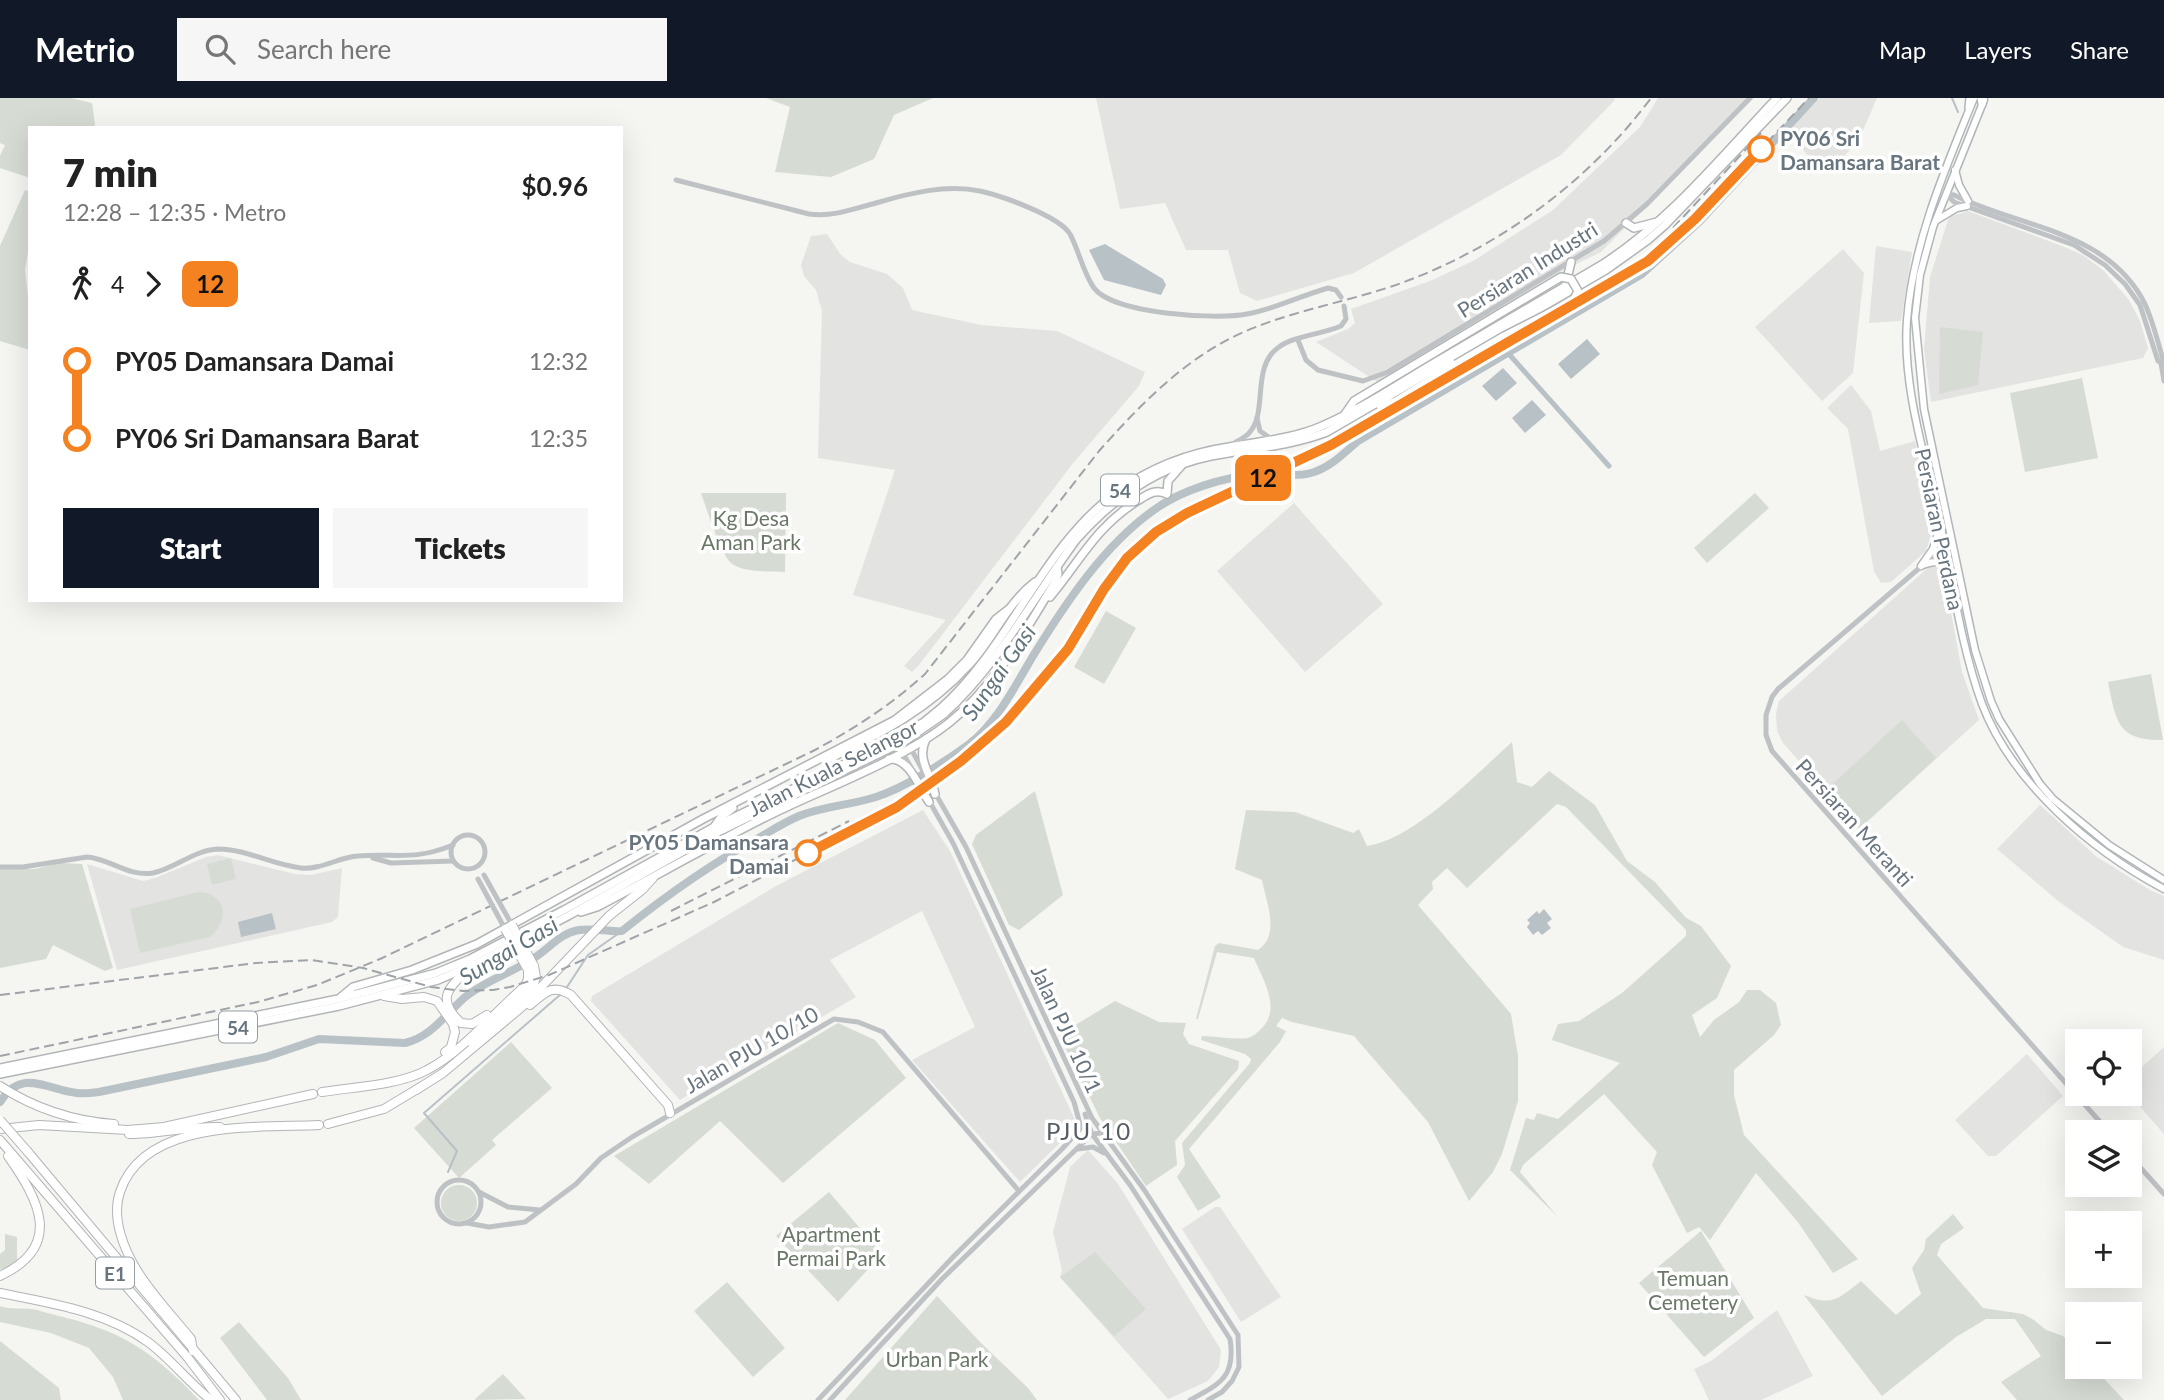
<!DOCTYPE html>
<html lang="en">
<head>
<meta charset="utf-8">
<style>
  body { margin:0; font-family:Lato,sans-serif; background:#f6f6f6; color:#222; height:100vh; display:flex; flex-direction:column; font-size:26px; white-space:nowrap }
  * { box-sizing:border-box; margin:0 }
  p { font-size:23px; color:#767676 }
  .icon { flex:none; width:38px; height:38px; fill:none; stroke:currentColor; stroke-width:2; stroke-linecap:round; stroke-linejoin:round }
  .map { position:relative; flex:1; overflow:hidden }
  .side { position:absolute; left:28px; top:28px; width:595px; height:476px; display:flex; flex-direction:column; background:#fff; border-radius:0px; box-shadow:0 7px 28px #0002 }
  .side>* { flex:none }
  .badge { padding:0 14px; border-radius:10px; font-size:24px; line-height:46px }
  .controls { position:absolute; left:2065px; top:931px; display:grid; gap:14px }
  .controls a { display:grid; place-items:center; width:77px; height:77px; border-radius:0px; background:#fff; box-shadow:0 7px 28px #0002; font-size:35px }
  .map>.badge { position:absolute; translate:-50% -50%; box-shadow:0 0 0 4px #fff }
  .legs { display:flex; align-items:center; gap:10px; height:77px; padding:0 35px; font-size:23px }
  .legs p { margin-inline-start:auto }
  .head { display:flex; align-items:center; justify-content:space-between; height:119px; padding:0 35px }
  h1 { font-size:38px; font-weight:800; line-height:52px }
  .cta { display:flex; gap:14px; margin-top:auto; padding:14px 35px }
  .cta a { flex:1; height:80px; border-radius:0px; background:#111827; color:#fff; font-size:28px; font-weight:800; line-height:80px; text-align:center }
  .cta a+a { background:#f6f6f6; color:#222 }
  ul { padding:0 35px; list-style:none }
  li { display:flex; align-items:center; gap:24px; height:77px; font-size:26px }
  li i { display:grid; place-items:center; width:10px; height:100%; margin:0 9px; background:currentColor }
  li i::after { content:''; width:18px; height:18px; margin:-9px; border:5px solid; border-radius:50%; background:#fff }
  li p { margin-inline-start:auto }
  li:first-child i { background:linear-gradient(#0000 50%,currentColor 0) }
  li:last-child i { background:linear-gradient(currentColor 50%,#0000 0) }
  header { display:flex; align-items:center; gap:42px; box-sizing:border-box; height:98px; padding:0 35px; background:#111827; color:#fff }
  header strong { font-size:33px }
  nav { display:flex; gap:38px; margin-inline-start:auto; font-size:24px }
  .search { width:490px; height:63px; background:#f6f6f6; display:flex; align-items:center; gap:18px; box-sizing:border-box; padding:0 24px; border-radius:0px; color:#767676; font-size:26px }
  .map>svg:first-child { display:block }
  .built { fill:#e3e4e2 }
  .green { fill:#d6dbd4 }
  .water { fill:#b8c1c5 }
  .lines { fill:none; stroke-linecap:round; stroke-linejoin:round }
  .stream { stroke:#b8c1c5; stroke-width:2 }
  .canal { stroke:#b8c1c5; stroke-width:5 }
  .river { stroke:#b8c1c5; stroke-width:8 }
  .secondary-casing { stroke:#b1b6b9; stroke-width:9 }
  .trunk-casing { stroke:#b2b5b7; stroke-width:10 }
  .motorway-casing { stroke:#b2b5b7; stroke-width:10 }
  .tertiary { stroke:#bfc2c5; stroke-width:5 }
  .secondary { stroke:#fff; stroke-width:6 }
  .trunk { stroke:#fff; stroke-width:7 }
  .motorway { stroke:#fff; stroke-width:8 }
  .rail { stroke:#9fa4a8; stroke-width:2; stroke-dasharray:10 5; stroke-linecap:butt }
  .trunk-bridge-casing { stroke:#b2b5b7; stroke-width:10; stroke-linecap:butt }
  .motorway-bridge-casing { stroke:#b2b5b7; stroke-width:10; stroke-linecap:butt }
  .tertiary-bridge { stroke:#bfc2c5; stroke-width:5 }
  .trunk-bridge { stroke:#fff; stroke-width:7 }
  .motorway-bridge { stroke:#fff; stroke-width:8 }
  .line-1-casing { stroke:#fff; stroke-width:16 }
  .line-1 { stroke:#f58220; stroke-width:10 }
  .stop-1-dot { fill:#fff; stroke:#f58220; stroke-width:3.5 }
  .labels { text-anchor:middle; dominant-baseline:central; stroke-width:7; stroke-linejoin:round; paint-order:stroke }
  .shield { fill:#fff; stroke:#959ea5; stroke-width:2 }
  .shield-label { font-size:19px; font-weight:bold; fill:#68757f }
  .stop-label { font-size:21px; font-weight:bold; fill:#68757f; stroke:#fff; text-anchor:start }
  .street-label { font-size:21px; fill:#68757f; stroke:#fff }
  .park-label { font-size:21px; fill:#697766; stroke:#fff }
  .water-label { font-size:23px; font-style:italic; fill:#63757c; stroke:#fff }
  .quarter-label { font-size:24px; letter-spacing:2px; fill:#555e65; stroke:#fff }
</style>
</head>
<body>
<header>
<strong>Metrio</strong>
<div class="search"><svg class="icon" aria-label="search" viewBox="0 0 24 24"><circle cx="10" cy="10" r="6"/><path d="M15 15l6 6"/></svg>Search here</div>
<nav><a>Map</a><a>Layers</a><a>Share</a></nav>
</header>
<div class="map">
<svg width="2164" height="1302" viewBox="0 0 2164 1302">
  <rect width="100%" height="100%" fill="#f5f5f2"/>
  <g class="built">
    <path d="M1096,0H1614L1615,2L1561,57L1354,175L1257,203L1240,195L1228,152H1186L1165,105L1120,111Z"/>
    <path d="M1658,0H1754L1601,154L1562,173L1377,284L1316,244L1348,231L1355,225L1351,211L1430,183L1473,163L1553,112L1640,29Z"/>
    <path d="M1820,0H1877L1858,44L1843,59L1820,71L1787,34Z"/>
    <path d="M1968,113L2062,148L2083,157L2104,173L2129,202L2140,223L2148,250L2143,260L1931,304L1924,251L1930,179L1948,122L1952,118Z"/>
    <path d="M827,136L841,157L850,164L887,176L903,190L912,212L981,227L1057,233L1145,274L1139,288L1074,364L919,567L912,574L904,568L946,522L853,497L895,372L818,360L822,213L816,192L804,178L801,167L811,138Z"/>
    <path d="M1876,148L1912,154L1901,223L1869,225Z"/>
    <path d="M1843,151L1864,175L1853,275L1822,303L1755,229Z"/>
    <path d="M1851,287L1871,313L1880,353L1915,343L1934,428L1926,453L1891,484L1881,485L1874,473L1848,331L1827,310Z"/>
    <path d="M1294,405L1383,506L1305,574L1217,473Z"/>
    <path d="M1931,467L1939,468L1944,476L1962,574L1979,622L1859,731L1783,645L1777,633L1776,616L1779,603Z"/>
    <path d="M2040,707L2097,759L2150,792L2164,798V862L2123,849L2058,803L1997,751Z"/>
    <path d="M923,712L950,753L1075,1022L1073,1032L1020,1084L912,962L975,929L922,813L830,862L856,899L680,1002L591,903L592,898L776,788Z"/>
    <path d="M218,757L295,776L311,777L342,770L338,819L332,824L117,872L87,766L143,783L155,780L206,759Z"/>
    <path d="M2164,949V1036L2129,996L2130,980Z"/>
    <path d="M2027,956L2063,998L1996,1058H1988L1955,1022Z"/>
    <path d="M1088,1052L1118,1086L1221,1252L1219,1269L1208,1283L1168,1301L1060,1179L1062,1172L1053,1134L1070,1069Z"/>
    <path d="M1215,1109H1220L1281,1199L1241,1224L1182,1131Z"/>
    <path d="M1777,1212L1813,1278L1761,1302H1709L1694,1271L1711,1263Z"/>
  </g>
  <g class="green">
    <path d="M0,0H71L92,5L95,26L93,30H30V80L0,70V58L5,47L0,45Z"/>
    <path d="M766,0H933L894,17L874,61L831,79L775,74L790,9Z"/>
    <path d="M25,92L30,94V143L25,172L30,216V252L0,243V148Z"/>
    <path d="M1940,229L1983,234L1978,287L1939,296Z"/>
    <path d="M2082,280L2098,360L2025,374L2010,295Z"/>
    <path d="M701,395H786L785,474C770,473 743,475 731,465C721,457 706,409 701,395Z"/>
    <path d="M1755,395L1769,410L1707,465L1694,450Z"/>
    <path d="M1106,513L1136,530L1104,586L1074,569Z"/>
    <path d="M2151,576L2163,642C2117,643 2116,623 2108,584Z"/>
    <path d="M1902,622L1936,660L1859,731L1825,693Z"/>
    <path d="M1512,644L1517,684L1532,689L1549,673L1595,707L1627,763L1655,784L1686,820L1701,828L1731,868L1717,900L1692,917L1700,939L1714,922L1739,904L1747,892H1760L1776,905L1781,927L1774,937L1734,972V997L1744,1037L1858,1161L1833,1175L1797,1123L1756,1075L1710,1142L1699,1129L1687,1135L1652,1067L1657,1054L1604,996L1523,1067L1520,1074L1557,1118L1510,1072L1526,1020L1534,1022L1537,1015L1558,1021L1620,965L1552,942L1558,926L1579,923L1622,895L1686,838V832L1566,709L1557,706L1467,790L1447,770L1432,784L1433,791L1418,807L1511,916L1518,958V1003L1502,1056L1493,1074L1469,1103L1428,1024L1354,938L1292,924L1282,920L1276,928L1286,933L1280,944L1189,1051L1221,1099L1198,1113L1177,1079L1185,1067L1182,1045L1250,965L1251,961L1245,956L1201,942L1202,938C1216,938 1233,942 1247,940C1253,939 1257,935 1261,931C1282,911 1263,882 1254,860L1217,854L1198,921H1196L1215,848L1219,845L1258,852C1281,837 1266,804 1262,782L1235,771L1246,712L1295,714L1353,735L1359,731L1367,748C1414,742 1477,675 1512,644Z"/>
    <path d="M1035,693L1063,797L1019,832L1009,827L972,746L976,737Z"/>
    <path d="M231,760L236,781L212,787L207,766Z"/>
    <path d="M60,765L82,766L113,870L105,873L53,847L46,861L0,870V771H35Z"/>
    <path d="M198,794C227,795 230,823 210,839L140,855L130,811Z"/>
    <path d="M1115,903L1159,924L1186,925L1183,936L1189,946L1239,963L1238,971L1175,1043L1177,1067L1146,1088L1100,1020L1059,937Z"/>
    <path d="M838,925L875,942L906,980L783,1085L720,1023L649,1086L614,1058Z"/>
    <path d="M511,944L552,990L492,1042L496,1047L459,1080L414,1030Z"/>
    <circle cx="459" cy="1105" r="18"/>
    <path d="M829,1094L882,1156L838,1204L776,1138Z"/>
    <path d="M1953,1116L1964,1130L1941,1146L1937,1157L1983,1210L2023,1216L2034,1222L2046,1232L2063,1238L2077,1253V1269H2093L2124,1302H2017L2001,1284L2041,1258L2015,1221H1986L1956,1239L1882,1298L1804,1197C1833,1209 1839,1200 1861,1183L1896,1217L1921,1196L1912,1170L1924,1152L1926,1141Z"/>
    <path d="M1701,1133L1754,1220L1704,1259L1639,1185Z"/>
    <path d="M5,1136L17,1139V1165L3,1172L0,1171V1156L5,1152Z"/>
    <path d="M1095,1154L1146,1211L1114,1238L1060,1179Z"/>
    <path d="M727,1184L785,1250L753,1279L694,1213Z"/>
    <path d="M937,1198L981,1245L1028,1290L1037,1302H845Z"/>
    <path d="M0,1208C11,1212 25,1209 37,1212C57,1218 79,1222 99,1230C139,1244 170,1271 199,1302H123L113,1279L89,1250L51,1235L0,1224Z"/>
    <path d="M239,1224L288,1280L301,1302H267L220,1240Z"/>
    <path d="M0,1243L59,1290L61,1302H0Z"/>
    <path d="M503,1276L526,1301L476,1302L475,1301Z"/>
  </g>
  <g class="water">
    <path d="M1105,146L1163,181L1166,187L1161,197L1104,182L1089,152Z"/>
    <path d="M1587,241L1600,256L1571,281L1558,266Z"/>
    <path d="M1503,270L1517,285L1496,303L1482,288Z"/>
    <path d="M1532,302L1546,317L1525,335L1512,320Z"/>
    <path d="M1544,811L1552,821L1547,825L1551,830L1542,837L1538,833L1533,837L1527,829L1530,825L1527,822L1537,813L1539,816Z"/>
    <path d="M272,815L276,831L241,839L238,824Z"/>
  </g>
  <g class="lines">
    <g class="stream">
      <path d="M1952,0L1958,14"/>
      <path d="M565,892L588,857L622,833"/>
      <path d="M448,1074L457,1053L424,1015L561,896"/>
    </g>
    <path class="canal" d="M1508,255L1609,368"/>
    <path class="river" d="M0,1004C22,969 47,992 77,995C84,996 92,995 99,994L266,959L319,941L405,945C431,939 445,917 464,900C484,883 512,875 534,860C549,851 560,835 579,832C593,830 608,834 622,833C668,796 710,766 762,738C774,731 787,723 799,718C824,708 851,707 876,699C904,690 945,664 968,647C997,625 1015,588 1033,558C1065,506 1104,447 1154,412C1181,392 1224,379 1258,376C1275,375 1294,380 1311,375C1330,370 1344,355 1358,343L1642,176L1700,123L1814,0"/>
    <defs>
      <g id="secondary">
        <path d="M1974,0C1945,71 1913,145 1907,222C1902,289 1926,361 1940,425C1953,486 1961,548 1982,606C2012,685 2091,752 2164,791"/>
        <path d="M1984,2L1933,129L1920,177L1915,220L1924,311L1975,552L1991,603L1999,621L2040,686L2053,701L2109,747L2164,782"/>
        <path d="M1955,72L1959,87L1968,103"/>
        <path d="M1937,122L1957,110L1967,108"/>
        <path d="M1923,467C1932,464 1941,461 1946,471"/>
        <path d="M1921,468L1933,451L1939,433"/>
      </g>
      <g id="trunk">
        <path d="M1981,0L1982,6"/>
        <path d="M1969,10L1970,0"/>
        <path d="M1626,125L1634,130L1657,124"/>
        <path d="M1566,185L1571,164"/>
        <path d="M1380,308L1396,303L1456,266"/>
        <path d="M1345,316L1354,303L1499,216"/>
        <path d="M1050,499C1080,463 1095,430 1137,403C1147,397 1155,390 1167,396L1168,383L1182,367"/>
        <path d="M940,611C1011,548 1041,450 1117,394C1150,370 1189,355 1229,349C1261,343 1292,341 1322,328C1359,312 1394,289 1429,268C1487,234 1545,200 1603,166C1670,123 1722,58 1777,0"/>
        <path d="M944,616C998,567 1033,500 1076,442C1112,401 1157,369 1211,358C1251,350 1287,349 1327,334L1606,172L1648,142L1665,127L1787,0"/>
        <path d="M926,641C916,662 931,675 935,696"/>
        <path d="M831,660C881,635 929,611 968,568C993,542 1006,506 1035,484"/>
        <path d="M889,661C909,659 919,689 929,704"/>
        <path d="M714,729L721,719L733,710"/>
        <path d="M581,814L597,809C658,777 718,742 780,712C833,687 905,660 950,624C996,587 1025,533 1055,484L1058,476L1057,469"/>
        <path d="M341,899L353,889L412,872L477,846L703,721L895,622L948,581L967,562L996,521L1009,511"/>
        <path d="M0,970L338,901L436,875L470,861L564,812L714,729L878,650"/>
        <path d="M0,976L339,908L438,882L473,867L568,818L716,735L880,655"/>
      </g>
      <g id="motorway">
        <path d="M473,867C451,888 433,899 461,925L472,926L487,917"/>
        <path d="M384,898L402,901L424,899L437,903L453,926L455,934L451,949L445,954"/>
        <path d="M530,907C545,895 552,885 571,897L668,1007L670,1015"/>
        <path d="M471,944L533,889L536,879L534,868"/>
        <path d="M0,988C34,1010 74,1023 114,1026"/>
        <path d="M416,992L443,975L523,908L609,818L643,791L653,780"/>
        <path d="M322,994C353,989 400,987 427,972C462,954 495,914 525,888L528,881V872"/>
        <path d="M328,1026L384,1011L419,990"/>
        <path d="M0,1031L39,1027L128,1032L164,1029L313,996"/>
        <path d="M129,1036C159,1036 189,1028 220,1029"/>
        <path d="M0,1042L188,1260L220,1302"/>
        <path d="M28,1054L236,1302"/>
        <path d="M0,1178C64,1148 39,1102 8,1058"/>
        <path d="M0,1195C50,1205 105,1213 148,1244C171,1261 188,1284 211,1302"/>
        <path d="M193,1253L191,1241C174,1220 153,1198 138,1174C124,1152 111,1120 120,1094C144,1021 256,1030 319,1027"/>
      </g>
    </defs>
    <use href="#secondary" class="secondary-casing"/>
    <use href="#trunk" class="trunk-casing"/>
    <use href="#motorway" class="motorway-casing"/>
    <g class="tertiary">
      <path d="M676,82L809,116C834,119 853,111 876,105C910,95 946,86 980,93C1002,98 1059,118 1070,136C1079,153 1083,174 1094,190C1113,216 1216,222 1247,216C1275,211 1300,198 1328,190L1336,192L1341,199"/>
      <path d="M1946,96L1954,104L2074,147L2105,167L2125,186L2140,207L2158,263L2161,265L2164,283"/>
      <path d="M1946,96L1954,97C2020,130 2108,132 2145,206C2153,224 2158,243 2163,262L2161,265"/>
      <path d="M1298,242L1306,262L1318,272L1363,283L1388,274L1604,143L1647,106L1750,0"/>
      <path d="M1257,320L1260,333L1273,342"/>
      <path d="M1231,347C1237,343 1245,340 1249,335C1269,314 1250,269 1279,249C1294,238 1323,236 1341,228L1346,221L1344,208"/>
      <path d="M1951,447L1944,449L1778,591L1772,599L1766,617V637L1772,653L2109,1034"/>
      <path d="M909,647L928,682"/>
      <path d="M901,652L912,671"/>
      <path d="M934,693L966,749L1092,1020L1145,1093L1238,1237L1239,1269L1232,1283L1222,1294L1208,1302"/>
      <circle cx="468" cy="754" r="17"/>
      <path d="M373,760L391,765L453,763"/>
      <path d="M0,769H23L87,759C111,761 128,779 153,775C176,770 194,752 218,751C246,751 273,767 301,770C321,772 339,759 358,758C396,755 414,763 453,747"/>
      <path d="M1085,1016L1092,1036L1130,1087L1230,1241C1236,1279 1220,1286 1190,1302"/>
      <path d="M1078,1051L1093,1049L1104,1055"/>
      <path d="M2130,1058L2164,1096"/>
      <circle cx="459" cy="1104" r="22"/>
      <path d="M479,1094L508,1109L540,1112"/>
      <path d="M467,1125L489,1129L525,1124L576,1086L601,1060L632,1039L834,921L858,924L883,934L1019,1093"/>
      <path d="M818,1302L955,1157L1062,1051L1081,1030L1074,1004L953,745L928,701"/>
      <path d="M830,1302L942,1181L1092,1036L1101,1035"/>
    </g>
    <use href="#secondary" class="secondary"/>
    <use href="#trunk" class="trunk"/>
    <use href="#motorway" class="motorway"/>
    <g class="rail">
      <path d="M1673,130L1761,35"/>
      <path d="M671,813L849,723"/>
      <path d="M0,897L256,865L312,862L363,870L431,889L463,893L493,892L510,889L549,877L714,804L897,709L973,653L1006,624L1037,590L1068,551L1117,473L1141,445L1156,434L1187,415L1331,347L1648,163L1695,121L1809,0"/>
      <path d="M0,958L258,904L317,887L380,861L815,652C855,630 891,607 925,576L1099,353C1141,306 1187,258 1246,233C1293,213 1345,204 1393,188C1494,153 1587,86 1651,0"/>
    </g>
    <defs>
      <g id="trunk-bridge">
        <path d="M1456,266L1504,238L1573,203L1578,193L1571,181L1561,179L1499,216"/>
        <path d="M878,650L924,624L940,611"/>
        <path d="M880,655L905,643L944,616"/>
      </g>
      <g id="motorway-bridge">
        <path d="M512,827L534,868"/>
        <path d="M505,831L528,872"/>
        <path d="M0,1022L28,1054"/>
      </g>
    </defs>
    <use href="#trunk-bridge" class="trunk-bridge-casing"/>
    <use href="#motorway-bridge" class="motorway-bridge-casing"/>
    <g class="tertiary-bridge">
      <path d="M484,777L512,827"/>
      <path d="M478,781L505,831"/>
    </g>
    <use href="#trunk-bridge" class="trunk-bridge"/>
    <use href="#motorway-bridge" class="motorway-bridge"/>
  </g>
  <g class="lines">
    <defs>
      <path id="line-1" d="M808,755L897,709L961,663L1006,624L1068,551L1104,491L1127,460L1156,434L1187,415L1331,347L1648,163L1695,121L1761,51"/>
    </defs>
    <use href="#line-1" class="line-1-casing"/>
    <use href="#line-1" class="line-1"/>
  </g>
  <g class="stop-1-dot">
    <circle cx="1761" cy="51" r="12"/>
    <circle cx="808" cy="755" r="12"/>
  </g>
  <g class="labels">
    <g class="shield">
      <rect x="1101" y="376.5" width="38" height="31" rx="5"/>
      <rect x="219" y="913.5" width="38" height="31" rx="5"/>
      <rect x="96" y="1159.5" width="38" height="31" rx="5"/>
    </g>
    <g class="shield-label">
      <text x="1120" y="392">54</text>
      <text x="238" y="929">54</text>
      <text x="115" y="1175">E1</text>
    </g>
    <g class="stop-label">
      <text x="1780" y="39">PY06 Sri<tspan x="1780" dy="24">Damansara Barat</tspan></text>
      <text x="789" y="743" text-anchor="end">PY05 Damansara<tspan x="789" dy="24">Damai</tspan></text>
    </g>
    <g class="street-label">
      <text transform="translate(1527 171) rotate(-32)">Persiaran Industri</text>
      <text transform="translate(1940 431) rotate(78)">Persiaran Perdana</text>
      <text transform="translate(833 669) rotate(-27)">Jalan Kuala Selangor</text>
      <text transform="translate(1855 724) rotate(48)">Persiaran Meranti</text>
      <text transform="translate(1067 931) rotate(65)">Jalan PJU 10/1</text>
      <text transform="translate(751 951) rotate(-30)">Jalan PJU 10/10</text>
    </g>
    <g class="park-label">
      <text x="751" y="419">Kg Desa<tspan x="751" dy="24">Aman Park</tspan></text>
      <text x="831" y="1135">Apartment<tspan x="831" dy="24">Permai Park</tspan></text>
      <text x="1693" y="1179">Temuan<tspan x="1693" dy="24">Cemetery</tspan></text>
      <text x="937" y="1260">Urban Park</text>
    </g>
    <g class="water-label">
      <text transform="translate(998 574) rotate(-55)">Sungai Gasi</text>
      <text transform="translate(508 852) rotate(-31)">Sungai Gasi</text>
    </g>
    <g class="quarter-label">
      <text x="1089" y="1032">PJU 10</text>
    </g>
  </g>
</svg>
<div class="controls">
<a><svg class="icon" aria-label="locate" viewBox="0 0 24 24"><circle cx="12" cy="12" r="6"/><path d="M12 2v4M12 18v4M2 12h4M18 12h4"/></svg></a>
<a><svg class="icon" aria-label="layers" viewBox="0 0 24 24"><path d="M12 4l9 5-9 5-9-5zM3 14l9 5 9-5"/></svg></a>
<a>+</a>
<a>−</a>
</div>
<b class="badge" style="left:1263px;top:380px;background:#f58220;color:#111">12</b>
<section class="side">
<div class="head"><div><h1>7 min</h1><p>12:28 – 12:35 · Metro</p></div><b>$0.96</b></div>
<div class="legs"><svg class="icon" aria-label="walk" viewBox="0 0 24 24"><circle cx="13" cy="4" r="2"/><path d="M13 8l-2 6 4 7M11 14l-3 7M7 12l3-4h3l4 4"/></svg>4<svg class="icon" aria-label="forward" viewBox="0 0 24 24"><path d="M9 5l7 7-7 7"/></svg><b class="badge" style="background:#f58220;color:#111">12</b></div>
<ul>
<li><i style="color:#f58220"></i><b>PY05 Damansara Damai</b><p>12:32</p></li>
<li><i style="color:#f58220"></i><b>PY06 Sri Damansara Barat</b><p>12:35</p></li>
</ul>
<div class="cta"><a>Start</a><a>Tickets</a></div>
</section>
</div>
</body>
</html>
